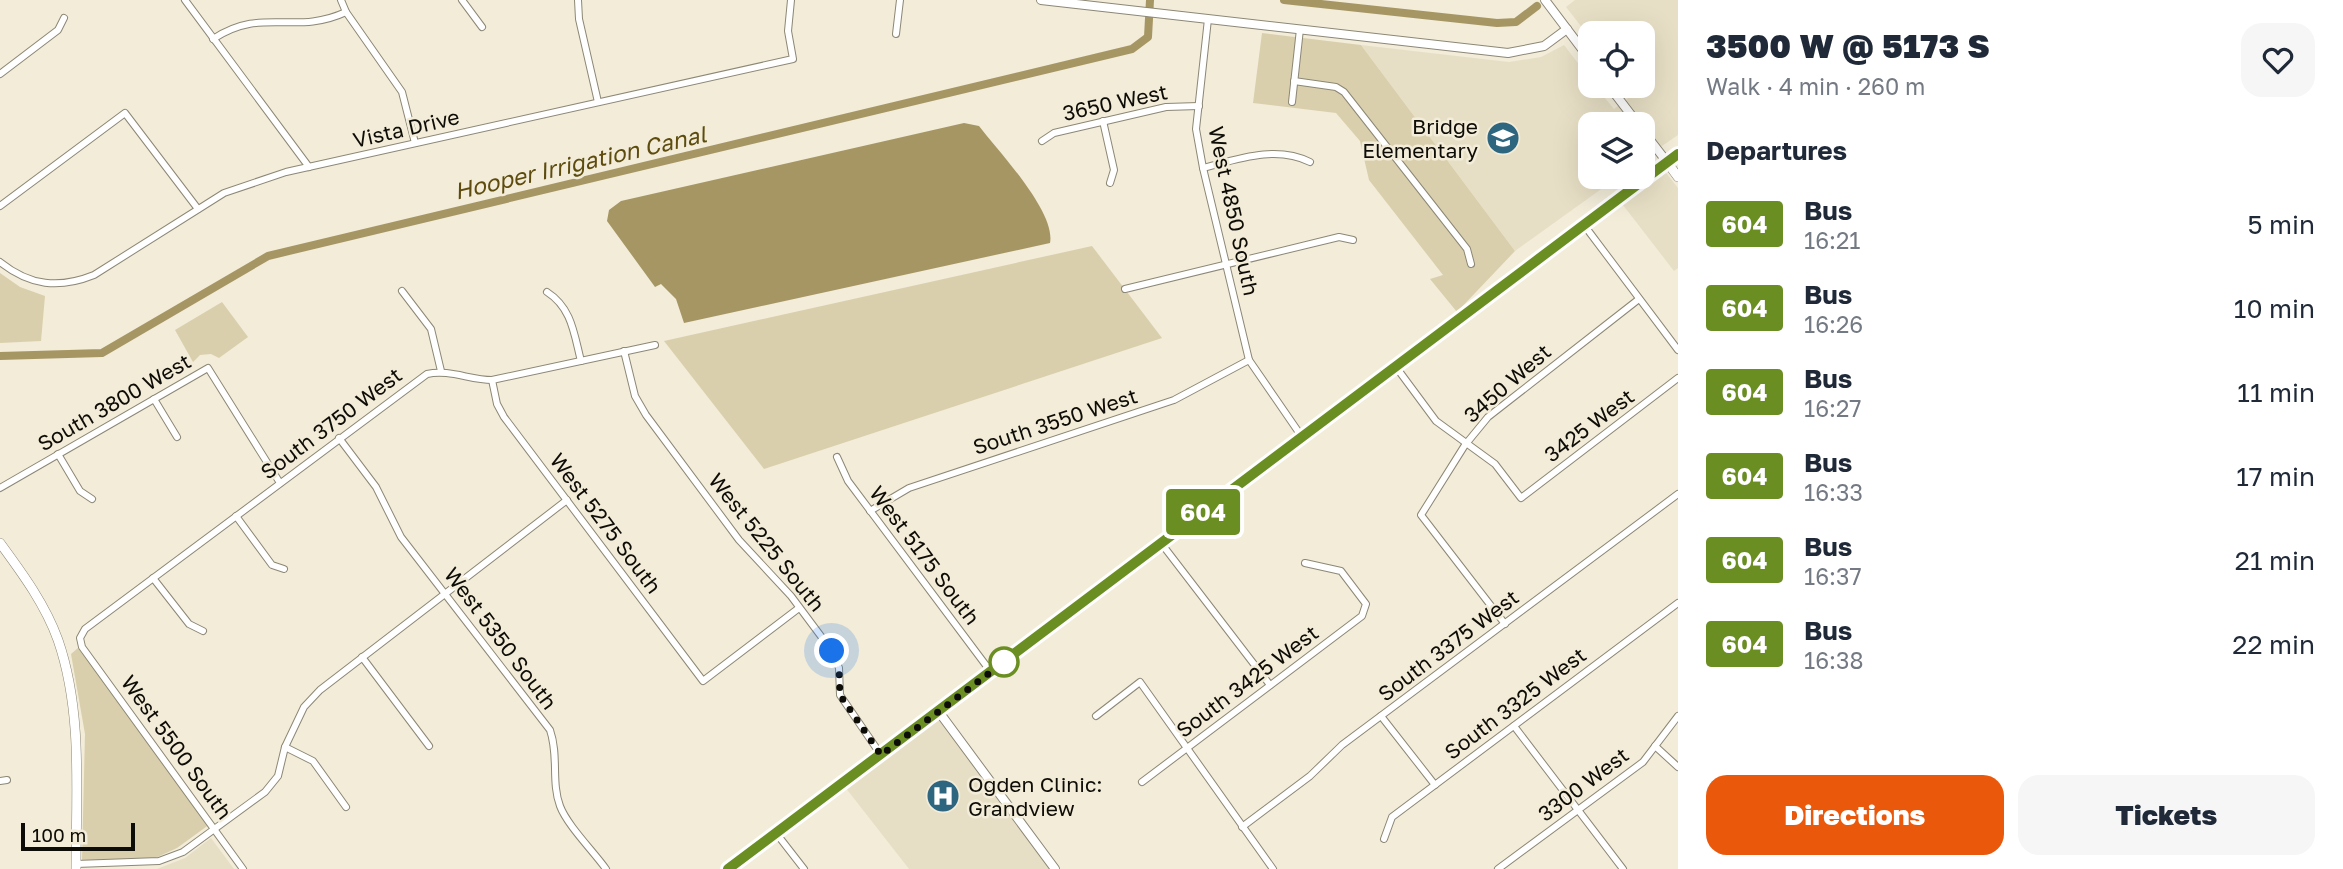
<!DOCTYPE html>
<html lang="en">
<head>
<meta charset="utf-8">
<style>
  body { margin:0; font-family:"Golos Text",sans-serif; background:#f6f6f7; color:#1f2937; height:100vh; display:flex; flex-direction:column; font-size:26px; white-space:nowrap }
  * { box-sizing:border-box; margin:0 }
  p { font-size:23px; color:#747a83 }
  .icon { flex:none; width:38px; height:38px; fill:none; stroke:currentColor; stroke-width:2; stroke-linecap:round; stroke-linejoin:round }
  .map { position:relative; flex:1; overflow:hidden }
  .sheet { display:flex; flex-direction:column; background:#fff; width:665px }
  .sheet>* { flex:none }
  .badge { padding:0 14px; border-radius:5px; font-size:24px; line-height:46px }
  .fabs { position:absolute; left:1578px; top:21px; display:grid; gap:14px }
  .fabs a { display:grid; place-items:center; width:77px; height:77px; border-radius:14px; background:#fff; box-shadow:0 7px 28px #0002; font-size:35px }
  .scale { position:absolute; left:21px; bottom:18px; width:114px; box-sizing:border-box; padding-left:7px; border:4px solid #0e0c06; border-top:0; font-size:19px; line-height:24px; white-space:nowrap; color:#0e0c06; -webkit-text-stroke:5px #f2ecd9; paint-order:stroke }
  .you { position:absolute; width:35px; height:35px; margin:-18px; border:5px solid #fff; border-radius:50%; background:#1a73e8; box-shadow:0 0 0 10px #1a73e833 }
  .map>.badge { position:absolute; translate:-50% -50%; box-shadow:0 0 0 4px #fff }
  h2 { padding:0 28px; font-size:26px; line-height:63px }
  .round { display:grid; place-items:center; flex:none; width:74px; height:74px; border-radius:21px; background:#f6f6f7 }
  .headline { display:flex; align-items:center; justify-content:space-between; height:119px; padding:0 28px }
  h1 { font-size:33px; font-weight:800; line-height:52px }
  .button { display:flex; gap:14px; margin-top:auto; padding:14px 28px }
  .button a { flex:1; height:80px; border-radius:21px; background:#ea580c; color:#fff; font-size:28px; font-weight:800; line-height:80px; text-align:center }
  .button a+a { background:#f6f6f7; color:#1f2937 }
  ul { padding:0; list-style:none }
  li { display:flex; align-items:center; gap:21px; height:84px; padding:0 28px }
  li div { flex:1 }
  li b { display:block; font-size:26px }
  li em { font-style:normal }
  li .badge { min-width:77px; font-weight:700; text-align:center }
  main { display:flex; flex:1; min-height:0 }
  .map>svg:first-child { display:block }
  .built { fill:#e7dfc5 }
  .green { fill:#dacfac }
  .water { fill:#a69664 }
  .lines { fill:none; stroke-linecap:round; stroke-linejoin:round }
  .canal { stroke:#a69664; stroke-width:8 }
  .minor-casing { stroke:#8c8776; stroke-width:8 }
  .tertiary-casing { stroke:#8c8776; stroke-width:10 }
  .secondary-casing { stroke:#8c8776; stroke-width:10 }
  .primary-casing { stroke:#8c8776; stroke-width:12 }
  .minor { stroke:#fff; stroke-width:6 }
  .tertiary { stroke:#fff; stroke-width:8 }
  .secondary { stroke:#fff; stroke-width:9 }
  .primary { stroke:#fff; stroke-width:10 }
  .line-casing { stroke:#fff; stroke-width:16 }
  .line { stroke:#6b8e23; stroke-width:10 }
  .walk { stroke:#0e0c06; stroke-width:7; stroke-dasharray:0 12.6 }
  .stop-dot { fill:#fff; stroke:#6b8e23; stroke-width:3.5 }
  .labels { text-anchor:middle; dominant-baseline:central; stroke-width:5; stroke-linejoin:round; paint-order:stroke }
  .street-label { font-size:21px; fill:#0e0c06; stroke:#f2ecd9 }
  .poi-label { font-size:21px; fill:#0e0c06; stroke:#f2ecd9; text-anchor:end }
  .water-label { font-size:23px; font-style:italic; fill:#5d4c0e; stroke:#f2ecd9 }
</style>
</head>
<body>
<main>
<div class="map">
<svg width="1678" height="869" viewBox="0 0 1678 869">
  <rect width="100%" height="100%" fill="#f2ecd9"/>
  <g class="built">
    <path d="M1575,0H1678V135L1643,159V124H1591V177H1618L1515,251L1361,45L1509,62L1541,57L1564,45L1591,80V86H1595L1614,109L1632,95L1626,86H1643V33H1591V39L1566,7Z"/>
    <path d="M1666,173L1678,188V268L1674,271L1623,205Z"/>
    <path d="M942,713L1058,869H909L845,787Z"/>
    <path d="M211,838L234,869H157L185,858Z"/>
  </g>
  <g class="green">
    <path d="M1262,33L1361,45L1515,251L1457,312L1430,279L1443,275L1369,180L1360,141L1336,113L1253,103Z"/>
    <path d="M1092,246L1162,338L764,469L664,341Z"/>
    <path d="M0,273L20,287L45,296L41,341L0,343Z"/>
    <path d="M222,302L248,337L219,358L211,354L200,355L193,362L175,330Z"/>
    <path d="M78,648L210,824L177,848L151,860H82L85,734L71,654Z"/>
  </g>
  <path class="water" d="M964,123L979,126C999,152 1056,212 1050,243L684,323L676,299L661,284L655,287L607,221L609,210L621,201Z"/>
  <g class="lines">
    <g class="canal">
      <path d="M1284,0L1497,23L1516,22L1537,6"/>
      <path d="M0,356L102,353L268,256L1132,49L1148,37L1150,0"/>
    </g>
    <defs>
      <g id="minor">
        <path d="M185,0L309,167"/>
        <path d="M341,0L346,12L402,92L415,143"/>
        <path d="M462,0L482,27"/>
        <path d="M578,0L579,19L598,102"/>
        <path d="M1208,19L1196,129L1203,168L1249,360L1302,437"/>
        <path d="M896,34L900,0"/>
        <path d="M213,39C263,6 294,36 346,12"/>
        <path d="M0,74L58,30L64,18"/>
        <path d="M1294,81L1336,87L1344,92L1467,249L1471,264"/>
        <path d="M1292,102L1300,29"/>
        <path d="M1103,121L1114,170L1110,183"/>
        <path d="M1042,141L1054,133L1166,107L1199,106"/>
        <path d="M1203,168C1238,159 1276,145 1310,162"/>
        <path d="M0,206L125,113L198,209"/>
        <path d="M1584,225L1678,350"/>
        <path d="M0,262C30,286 59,289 94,275L224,193L286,172L793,59L788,31L791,0"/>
        <path d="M1125,289L1339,237L1353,240"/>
        <path d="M402,291L431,329L441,371"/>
        <path d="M547,292C572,308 574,334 581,361"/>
        <path d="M624,351L635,396L646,415L739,540L791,596L832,651L839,668L840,695L881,755"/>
        <path d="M1396,367L1436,421L1495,464L1521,498L1678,378"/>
        <path d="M492,380L497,404L504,417L703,681L799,608"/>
        <path d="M154,399L177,437"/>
        <path d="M339,438L376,487L401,537L550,730C559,756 551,782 560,806C567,825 594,852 606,869"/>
        <path d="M58,454L80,491L92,499"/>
        <path d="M837,457L848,481L991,672"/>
        <path d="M0,488L208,368L280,483"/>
        <path d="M870,511L909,488L1174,400L1249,360"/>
        <path d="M236,516L272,565L284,569"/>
        <path d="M1161,543L1270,685"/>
        <path d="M153,578L189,624L203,631"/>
        <path d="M1505,624L1421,515L1465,445L1488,417L1639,299"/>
        <path d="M362,657L429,746"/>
        <path d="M1096,716L1140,682L1273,869"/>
        <path d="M1381,716L1435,785"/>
        <path d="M1514,726L1623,869"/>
        <path d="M1655,746L1678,767"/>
        <path d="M285,747L313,761L346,807"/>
        <path d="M0,781L7,780"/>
        <path d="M1142,782L1362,616L1366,604L1341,571L1305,563"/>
        <path d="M1242,827L1310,776L1342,745L1678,494"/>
        <path d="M776,833L804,869"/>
        <path d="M1384,839L1392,817L1678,603"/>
        <path d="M76,864L159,861L183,852L265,792L278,776L285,747L304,707L320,690L567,500"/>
        <path d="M243,869L82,647L80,638L85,629L427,374C449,369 470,380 492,380L655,345"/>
        <path d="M1498,869L1643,762L1678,716"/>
      </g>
      <g id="tertiary">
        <path d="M1041,0L1508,53L1544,46L1567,29"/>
        <path d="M1545,0L1591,61"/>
        <path d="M1609,86L1638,124"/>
        <path d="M1643,131L1667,162"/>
        <path d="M939,712L1055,869"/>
      </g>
      <g id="secondary">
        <path d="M1667,162L1678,177"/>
        <path d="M0,543C22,573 45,604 58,640C83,712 76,793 76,869"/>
      </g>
      <path id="primary" d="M728,869L1678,154"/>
    </defs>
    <use href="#minor" class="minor-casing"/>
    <use href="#tertiary" class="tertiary-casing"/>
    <use href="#secondary" class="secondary-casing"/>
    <use href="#primary" class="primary-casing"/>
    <use href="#minor" class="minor"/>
    <use href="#tertiary" class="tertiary"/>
    <use href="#secondary" class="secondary"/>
    <use href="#primary" class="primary"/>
  </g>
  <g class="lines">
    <defs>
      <path id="line" d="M728,869L1678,154"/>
    </defs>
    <use href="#line" class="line-casing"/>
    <use href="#line" class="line"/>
    <path class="walk" d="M832,651L839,668L840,695L881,755L1012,656L1004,662"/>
  </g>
  <defs>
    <symbol id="school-disc" viewBox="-11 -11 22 22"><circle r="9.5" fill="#2e6680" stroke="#f2ecd9"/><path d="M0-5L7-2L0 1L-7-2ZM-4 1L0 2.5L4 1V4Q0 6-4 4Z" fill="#fff"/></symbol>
    <symbol id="hospital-disc" viewBox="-11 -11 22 22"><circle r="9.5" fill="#2e6680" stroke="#f2ecd9"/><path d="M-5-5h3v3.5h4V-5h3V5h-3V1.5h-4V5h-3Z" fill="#fff"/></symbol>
  </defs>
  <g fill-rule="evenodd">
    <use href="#school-disc" x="1484" y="119" width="38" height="38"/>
    <use href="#hospital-disc" x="924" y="777" width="38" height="38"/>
  </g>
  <circle class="stop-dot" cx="1004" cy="662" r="14"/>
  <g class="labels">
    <g class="street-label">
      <text transform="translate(1115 102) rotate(-12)">3650 West</text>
      <text transform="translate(406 128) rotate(-13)">Vista Drive</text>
      <text transform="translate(1234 211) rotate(78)">West 4850 South</text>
      <text transform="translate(1507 383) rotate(-41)">3450 West</text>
      <text transform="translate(114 402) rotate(-30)">South 3800 West</text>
      <text transform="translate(1055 421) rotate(-18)">South 3550 West</text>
      <text transform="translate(331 423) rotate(-37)">South 3750 West</text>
      <text transform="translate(1589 425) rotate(-37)">3425 West</text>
      <text transform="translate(606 523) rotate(53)">West 5275 South</text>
      <text transform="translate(767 542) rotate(51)">West 5225 South</text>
      <text transform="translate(925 555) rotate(53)">West 5175 South</text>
      <text transform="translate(501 638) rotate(53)">West 5350 South</text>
      <text transform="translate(1448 645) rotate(-37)">South 3375 West</text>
      <text transform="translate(1247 681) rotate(-37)">South 3425 West</text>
      <text transform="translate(1515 703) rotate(-37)">South 3325 West</text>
      <text transform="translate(177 747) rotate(54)">West 5500 South</text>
      <text transform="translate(1583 784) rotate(-37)">3300 West</text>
    </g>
    <g class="poi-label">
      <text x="1478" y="126">Bridge<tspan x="1478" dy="24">Elementary</tspan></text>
      <text x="968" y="784" text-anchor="start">Ogden Clinic:<tspan x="968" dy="24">Grandview</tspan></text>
    </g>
    <g class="water-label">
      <text transform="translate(580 162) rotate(-13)">Hooper Irrigation Canal</text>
    </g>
  </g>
</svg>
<div class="fabs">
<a><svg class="icon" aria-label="locate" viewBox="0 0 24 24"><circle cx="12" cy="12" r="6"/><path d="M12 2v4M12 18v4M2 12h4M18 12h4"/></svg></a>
<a><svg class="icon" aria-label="layers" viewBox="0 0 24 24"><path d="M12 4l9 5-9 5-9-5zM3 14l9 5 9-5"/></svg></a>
</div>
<div class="scale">100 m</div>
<div class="you" style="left:832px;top:651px"></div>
<b class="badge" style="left:1203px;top:512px;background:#6b8e23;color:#fff">604</b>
</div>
<section class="sheet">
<div class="headline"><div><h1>3500 W @ 5173 S</h1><p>Walk · 4 min · 260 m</p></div><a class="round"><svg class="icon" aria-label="heart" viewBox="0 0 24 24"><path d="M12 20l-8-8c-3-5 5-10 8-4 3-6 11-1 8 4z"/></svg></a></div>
<h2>Departures</h2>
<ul>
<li><span class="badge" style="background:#6b8e23;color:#fff">604</span><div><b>Bus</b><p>16:21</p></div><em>5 min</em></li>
<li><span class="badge" style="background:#6b8e23;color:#fff">604</span><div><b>Bus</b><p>16:26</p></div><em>10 min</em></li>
<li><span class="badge" style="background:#6b8e23;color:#fff">604</span><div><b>Bus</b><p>16:27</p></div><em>11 min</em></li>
<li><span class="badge" style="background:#6b8e23;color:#fff">604</span><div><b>Bus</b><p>16:33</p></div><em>17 min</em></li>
<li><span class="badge" style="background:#6b8e23;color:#fff">604</span><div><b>Bus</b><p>16:37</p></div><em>21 min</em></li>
<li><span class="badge" style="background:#6b8e23;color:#fff">604</span><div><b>Bus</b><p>16:38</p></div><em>22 min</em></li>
</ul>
<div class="button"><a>Directions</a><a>Tickets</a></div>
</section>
</main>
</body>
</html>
